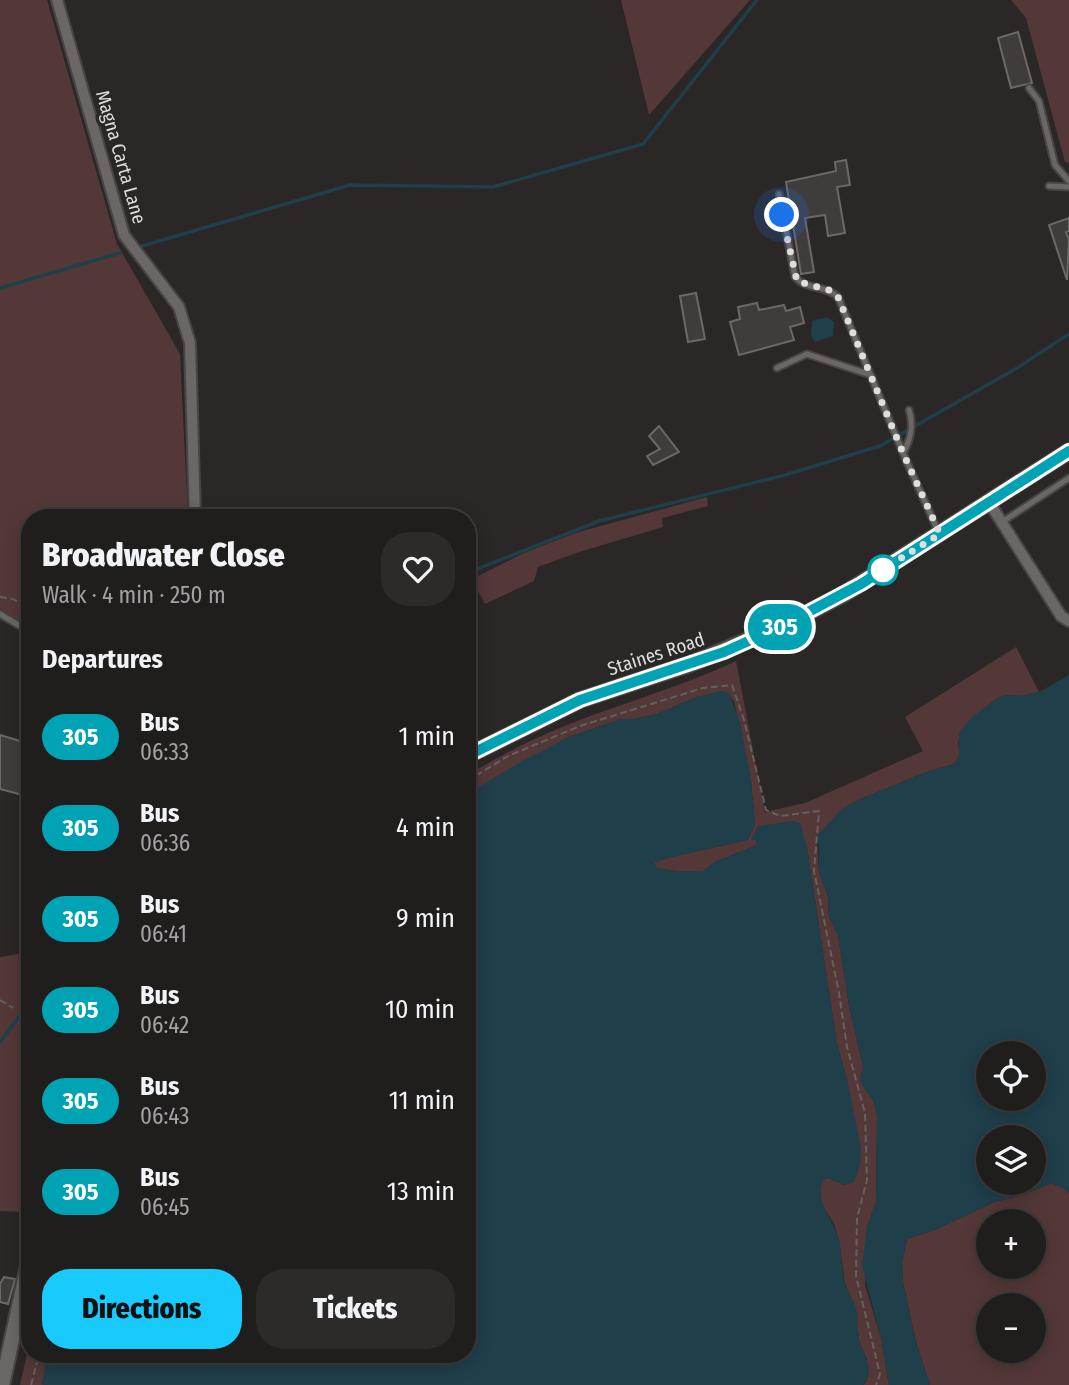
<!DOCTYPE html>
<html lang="en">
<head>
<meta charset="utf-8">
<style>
  body { margin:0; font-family:"Fira Sans Condensed",sans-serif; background:#2d2a2a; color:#f1f3f6; height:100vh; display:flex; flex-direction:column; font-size:26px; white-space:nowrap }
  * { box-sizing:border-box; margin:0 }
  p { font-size:23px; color:#a2a2a4 }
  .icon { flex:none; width:38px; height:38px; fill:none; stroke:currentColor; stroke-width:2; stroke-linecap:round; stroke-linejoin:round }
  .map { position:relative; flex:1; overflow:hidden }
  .side { position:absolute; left:21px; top:509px; width:455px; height:854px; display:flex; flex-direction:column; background:#201d1d; border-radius:28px; box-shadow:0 4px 18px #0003,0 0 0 2px #3d3b3b }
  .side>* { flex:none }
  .badge { padding:0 14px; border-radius:23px; font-size:24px; line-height:46px }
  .tools { position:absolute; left:976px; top:1041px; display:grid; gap:14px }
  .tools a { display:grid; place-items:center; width:70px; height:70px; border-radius:50%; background:#201d1d; box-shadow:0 4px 18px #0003,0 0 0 2px #3d3b3b; font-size:35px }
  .you { position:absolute; width:35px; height:35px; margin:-18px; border:5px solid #fff; border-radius:50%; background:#1a73e8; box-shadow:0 0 0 10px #1a73e833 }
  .map>.badge { position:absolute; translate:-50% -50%; box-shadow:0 0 0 4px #fff }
  h2 { padding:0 21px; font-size:26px; line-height:63px }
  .round { display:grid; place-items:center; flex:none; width:74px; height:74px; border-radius:28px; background:#2d2a2a }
  .summary { display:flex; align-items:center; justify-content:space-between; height:119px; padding:0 21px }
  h1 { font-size:33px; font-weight:800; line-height:52px }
  .primary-button { display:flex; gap:14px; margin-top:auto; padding:14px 21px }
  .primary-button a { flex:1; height:80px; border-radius:28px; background:#19cafc; color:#111; font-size:28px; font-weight:800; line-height:80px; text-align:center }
  .primary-button a+a { background:#2d2a2a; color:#f1f3f6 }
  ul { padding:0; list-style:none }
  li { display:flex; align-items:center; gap:21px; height:91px; padding:0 21px }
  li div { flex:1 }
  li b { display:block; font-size:26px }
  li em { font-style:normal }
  li .badge { min-width:77px; font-weight:700; text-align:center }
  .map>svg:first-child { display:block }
  .green { fill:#533837; fill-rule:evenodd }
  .water { fill:#1f3f4b; fill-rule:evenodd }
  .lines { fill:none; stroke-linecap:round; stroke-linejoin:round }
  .stream { stroke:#1f3f4b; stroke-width:3.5 }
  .building { fill:#403c3c; stroke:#6d6868; stroke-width:2 }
  .service-casing { stroke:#484545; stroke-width:9 }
  .minor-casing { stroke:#484545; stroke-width:14 }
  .secondary-casing { stroke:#484545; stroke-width:18 }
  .path { stroke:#636060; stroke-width:2; stroke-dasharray:7 3.5; stroke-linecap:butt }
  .service { stroke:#6b6766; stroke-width:5 }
  .minor { stroke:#6b6766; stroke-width:10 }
  .secondary { stroke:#6b6766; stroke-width:14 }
  .line-casing { stroke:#fff; stroke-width:16 }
  .line { stroke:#00a3b4; stroke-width:10 }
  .walk { stroke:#dfdddd; stroke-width:7; stroke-dasharray:0 12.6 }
  .stop-dot { fill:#fff; stroke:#00a3b4; stroke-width:3.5 }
  .labels { text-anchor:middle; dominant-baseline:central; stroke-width:7; stroke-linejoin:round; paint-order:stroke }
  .street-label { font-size:19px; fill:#dfdddd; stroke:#2b2727 }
</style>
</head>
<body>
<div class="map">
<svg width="1069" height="1385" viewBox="0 0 1069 1385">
  <rect width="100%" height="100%" fill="#2b2727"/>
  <g class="green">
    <path d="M0,0H47L117,244L180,354L188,518H30V627L0,609Z"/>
    <path d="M621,0H750L649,115Z"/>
    <path d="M1011,0H1069V163L1065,162L1026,18Z"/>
    <path d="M707,497L708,506L662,518L663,527L579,552L538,567L534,581L485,604L472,579L524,553L575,533Z"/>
    <path d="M1016,647L1039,692L1022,696L1005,695L958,741L960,756L954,764L929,771L858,800L817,837L819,872L828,897L829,917L838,935L849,1006L863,1066L860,1081L874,1102L877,1116L876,1202L867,1227L865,1285L881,1338L889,1385H863L867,1381V1360L859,1341L856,1309L845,1284L839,1240L834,1224L822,1204L819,1190L823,1180L828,1178L845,1185L847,1079L837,1044L807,848L764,826H758L752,840L756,839L757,845L715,862L703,871H676L657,868L653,862L675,856L748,840L755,824L751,781L734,701L723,691L697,697L657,714L634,719H621L569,737L467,794V775C491,762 514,748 539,737C603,708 672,691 736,661L765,812L805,803L923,751L905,717Z"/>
    <path d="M30,952V1202L25,1212L0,1211V957Z"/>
    <path d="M1051,1183L1064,1188L1069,1193V1385H930L916,1342L903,1282L902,1263L907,1239L937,1229L994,1202L1023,1195ZM989,1222H1034V1267H989ZM989,1306H1034V1351H989Z"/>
    <path d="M30,1341V1354L48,1355L42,1385H20Z"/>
  </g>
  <g class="water">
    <path d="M827,317L834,322L833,336L815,342L811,336L812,321Z"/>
    <path d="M1069,675V1193L1064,1188L1051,1183L1023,1195L994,1202L937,1229L907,1239L902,1263L903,1282L916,1343L930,1385H889L881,1338L862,1266L867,1227L876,1202L877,1116L874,1102L860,1081L863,1066L849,1006L838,935L829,917L828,897L819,872V845L816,837L842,809L858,800L929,771L954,764L959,756V733L972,717L996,699L1005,695L1022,696L1039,692ZM989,1054H1034V1099H989ZM989,1138H1034V1183H989Z"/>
    <path d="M723,691L729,693L740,722L751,781L755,824L748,840L675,856L653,863L657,868L676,871H703L715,862L757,845L756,839L751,840L758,826L793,821L800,823L807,848L837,1044L847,1079L861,1148L860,1165L854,1182L845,1185L828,1178L823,1180C814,1202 834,1219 839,1240C842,1254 841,1269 845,1283C847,1292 853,1299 856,1308C859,1318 857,1330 859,1340C863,1355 877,1371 863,1385H42L48,1355L467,1354V794L524,760L569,737L621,719H634L657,714L697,697Z"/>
  </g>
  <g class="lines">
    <g class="stream">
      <path d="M142,246L350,185L493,187L643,144L757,0"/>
      <path d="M0,288L120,253"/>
      <path d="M467,573L599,521L785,475L880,446L1017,368L1069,334"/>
      <path d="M0,1042L30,1002"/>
    </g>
  </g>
  <g class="building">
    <path d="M1018,32L1032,83L1011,88L998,38Z"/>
    <path d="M846,160L850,185L837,187L845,233L828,236L825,215L805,218L814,272L801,274L786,182L836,171L835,162Z"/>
    <path d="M1069,218V231L1066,232L1069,240L1067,280L1049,225Z"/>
    <path d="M696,293L705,339L688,342L680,296Z"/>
    <path d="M757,303L759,310L784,305L786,311L800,307L804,323L790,327L794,340L739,355L730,322L740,319L738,307Z"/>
    <path d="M659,426L679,452L653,465L647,456L660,449L649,436Z"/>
    <path d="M0,735L30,744V797L0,789Z"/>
    <path d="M4,1277L15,1279L8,1304L0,1302V1284Z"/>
  </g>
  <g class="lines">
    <defs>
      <g id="service">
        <path d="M1029,88L1039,101L1055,165L1069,181"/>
        <path d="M1049,186L1069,187"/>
        <path d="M779,194L795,277C806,290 826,285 838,297L903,453L938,531"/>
        <path d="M777,368L807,354L871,375"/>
        <path d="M903,453C911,439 914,426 909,410"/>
        <path d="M1002,522L1069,478"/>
        <path d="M0,614L30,632"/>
      </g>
      <g id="minor">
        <path d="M57,0L124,235L179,307L190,343L195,518"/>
        <path d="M989,502L1061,616L1069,621"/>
      </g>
      <g id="secondary">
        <path d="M467,756L580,700L690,664L782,626L844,594L1069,451"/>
        <path d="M2,1385L30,1256"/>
      </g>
    </defs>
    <use href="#service" class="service-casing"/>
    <use href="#minor" class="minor-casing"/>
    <use href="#secondary" class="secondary-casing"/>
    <g class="path">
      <path d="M0,597L13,599L30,609"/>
      <path d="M467,781L508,756L580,726L703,688L732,685L744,720L766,810L780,816L819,811L814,871L839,993L847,1047L865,1113L867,1180L857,1218L856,1276L880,1374L876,1385"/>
      <path d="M0,1000L13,1008"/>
      <path d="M27,1018L30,1019"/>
      <path d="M31,1385L39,1354"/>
    </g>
    <use href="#service" class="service"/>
    <use href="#minor" class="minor"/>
    <use href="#secondary" class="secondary"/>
  </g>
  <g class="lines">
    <defs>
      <path id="line" d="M467,756L580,700L724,652L782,626L861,584L1069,451"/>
    </defs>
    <use href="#line" class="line-casing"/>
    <use href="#line" class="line"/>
    <path class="walk" d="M782,215L797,281L832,291L838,297L903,453L940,534L877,573L883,570"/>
  </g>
  <circle class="stop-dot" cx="883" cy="570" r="14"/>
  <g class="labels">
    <g class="street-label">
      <text transform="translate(121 157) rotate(74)">Magna Carta Lane</text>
      <text transform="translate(656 654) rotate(-18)">Staines Road</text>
    </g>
  </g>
</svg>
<div class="tools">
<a><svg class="icon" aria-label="locate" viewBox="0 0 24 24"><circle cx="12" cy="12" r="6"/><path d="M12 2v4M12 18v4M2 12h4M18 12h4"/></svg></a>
<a><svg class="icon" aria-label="layers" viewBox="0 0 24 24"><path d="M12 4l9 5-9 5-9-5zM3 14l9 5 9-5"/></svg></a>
<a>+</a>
<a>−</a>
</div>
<div class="you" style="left:782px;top:215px"></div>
<b class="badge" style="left:780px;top:627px;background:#00a3b4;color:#fff">305</b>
<section class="side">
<div class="summary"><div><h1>Broadwater Close</h1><p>Walk · 4 min · 250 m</p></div><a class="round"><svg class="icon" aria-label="heart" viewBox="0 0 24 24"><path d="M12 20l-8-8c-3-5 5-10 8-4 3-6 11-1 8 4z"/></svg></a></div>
<h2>Departures</h2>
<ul>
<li><span class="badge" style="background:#00a3b4;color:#fff">305</span><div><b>Bus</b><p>06:33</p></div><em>1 min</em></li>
<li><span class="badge" style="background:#00a3b4;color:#fff">305</span><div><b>Bus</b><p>06:36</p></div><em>4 min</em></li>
<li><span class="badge" style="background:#00a3b4;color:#fff">305</span><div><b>Bus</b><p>06:41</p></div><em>9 min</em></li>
<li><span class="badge" style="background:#00a3b4;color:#fff">305</span><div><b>Bus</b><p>06:42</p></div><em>10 min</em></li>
<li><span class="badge" style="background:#00a3b4;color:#fff">305</span><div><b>Bus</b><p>06:43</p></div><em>11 min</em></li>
<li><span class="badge" style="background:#00a3b4;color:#fff">305</span><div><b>Bus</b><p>06:45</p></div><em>13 min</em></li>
</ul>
<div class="primary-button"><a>Directions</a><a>Tickets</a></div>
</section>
</div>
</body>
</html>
